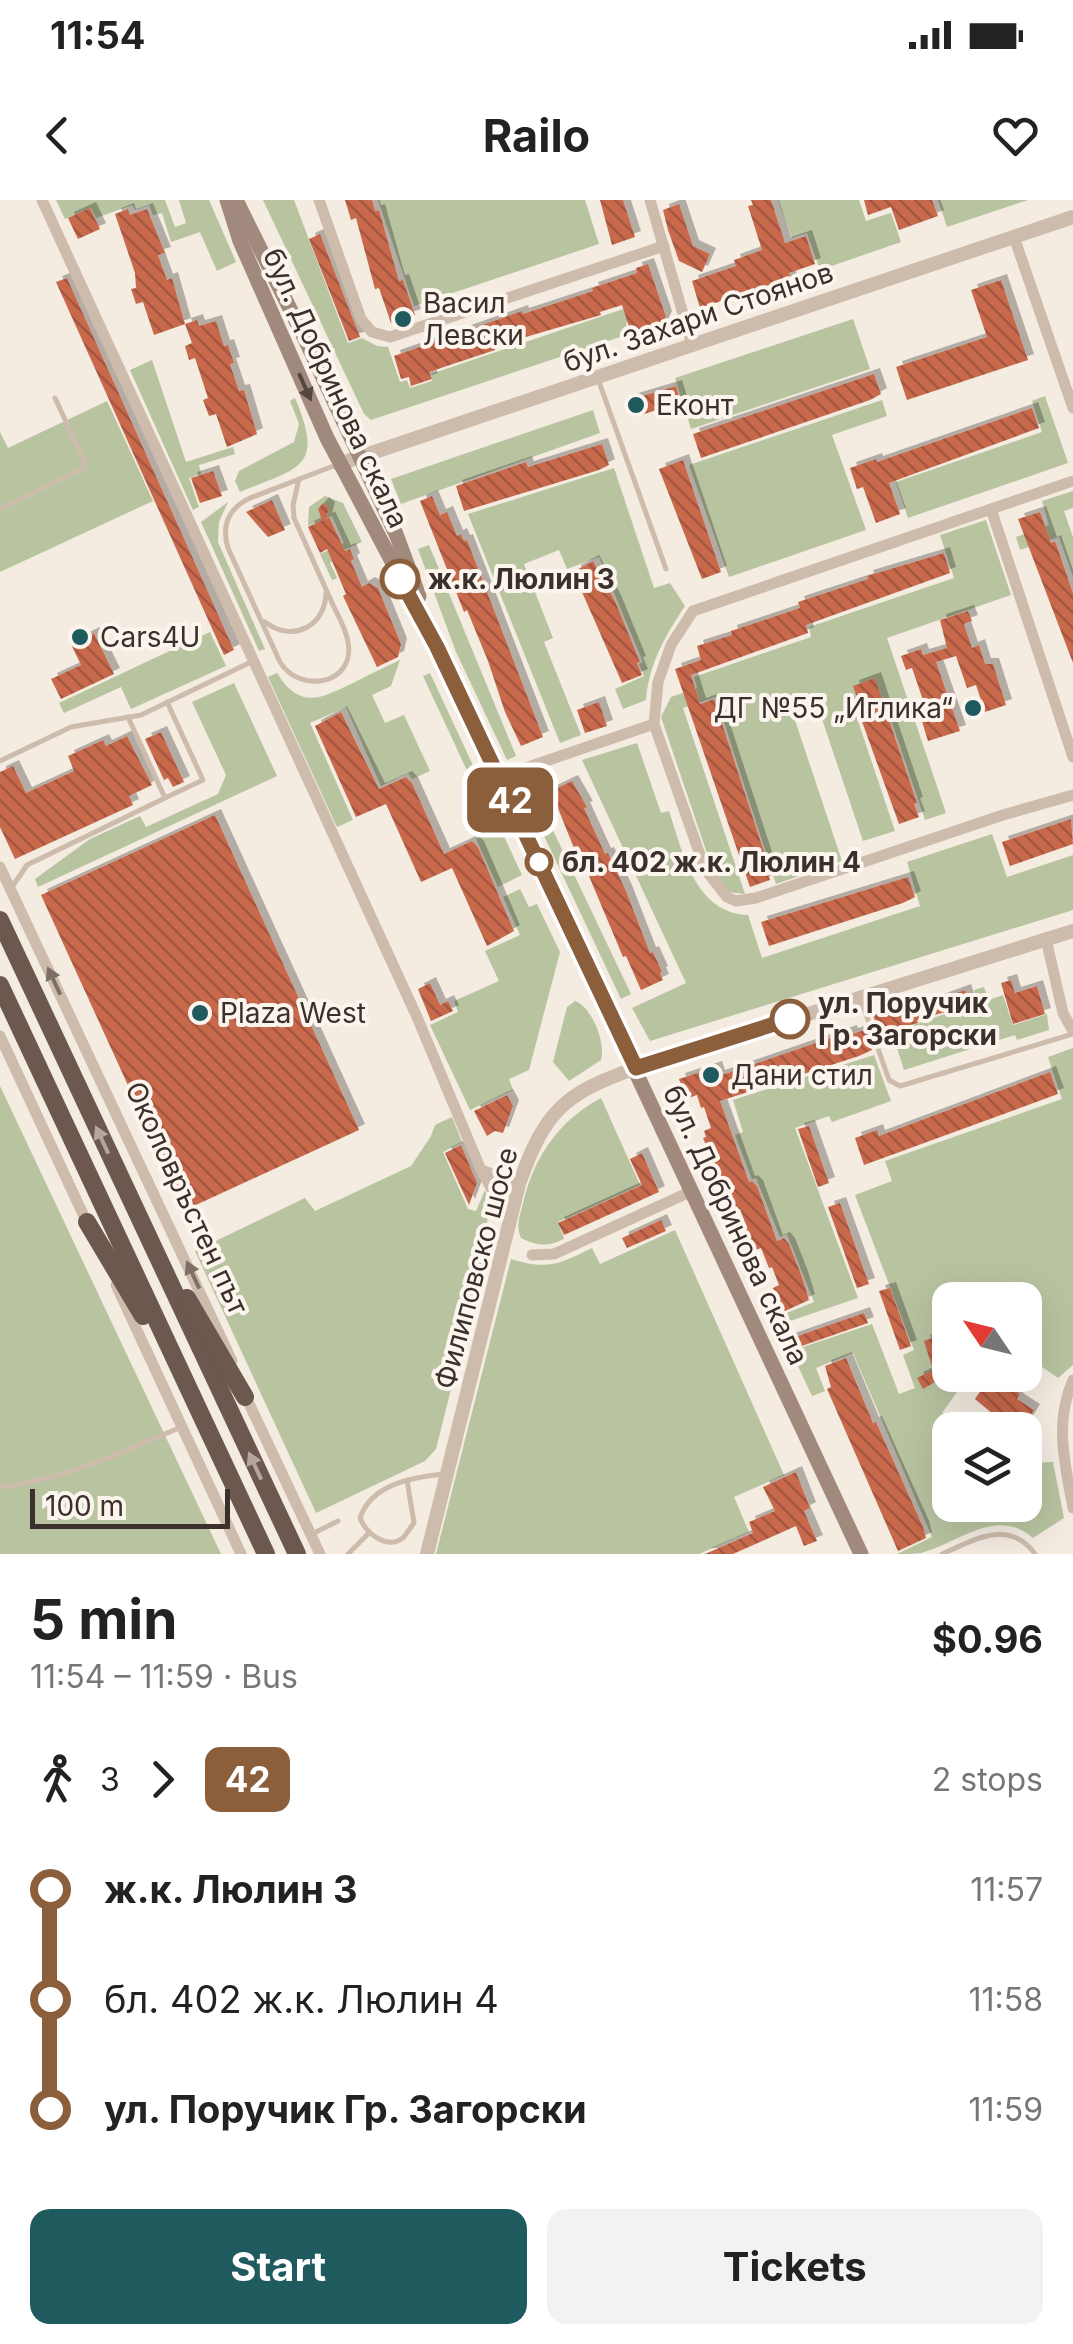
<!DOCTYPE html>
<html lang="en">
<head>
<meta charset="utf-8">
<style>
  body { margin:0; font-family:Inter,sans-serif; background:#f2f2f2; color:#222; height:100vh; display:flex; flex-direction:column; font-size:38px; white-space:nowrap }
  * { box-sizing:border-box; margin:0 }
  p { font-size:32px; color:#767676 }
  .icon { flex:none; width:55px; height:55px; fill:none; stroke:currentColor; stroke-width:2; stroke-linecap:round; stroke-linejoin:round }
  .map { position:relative; height:1354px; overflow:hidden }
  .panel { display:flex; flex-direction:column; background:#fff; flex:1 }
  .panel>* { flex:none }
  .badge { padding:0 20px; border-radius:15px; font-size:35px; line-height:65px }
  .needle { width:65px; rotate:305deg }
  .buttons { position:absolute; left:932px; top:1082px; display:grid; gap:20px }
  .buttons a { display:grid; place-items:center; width:110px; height:110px; border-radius:20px; background:#fff; box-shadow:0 10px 40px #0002; font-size:50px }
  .scale { position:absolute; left:30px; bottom:25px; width:200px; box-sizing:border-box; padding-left:10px; border:5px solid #3b302b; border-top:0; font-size:28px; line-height:35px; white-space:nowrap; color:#3b302b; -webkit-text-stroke:8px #fbf5ee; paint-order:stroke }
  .map>.badge { position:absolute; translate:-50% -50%; box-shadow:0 0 0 5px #fff }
  .legs { display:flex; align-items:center; gap:15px; height:110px; padding:0 30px; font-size:32px }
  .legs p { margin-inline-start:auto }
  .overview { display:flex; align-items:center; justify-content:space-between; height:170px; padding:0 30px }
  h1 { font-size:55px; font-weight:700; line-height:75px }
  .action { display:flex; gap:20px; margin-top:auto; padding:20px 30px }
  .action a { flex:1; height:115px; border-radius:20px; background:#1f5a5e; color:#fff; font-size:40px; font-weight:700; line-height:115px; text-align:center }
  .action a+a { background:#f2f2f2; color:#222 }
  ul { padding:0 30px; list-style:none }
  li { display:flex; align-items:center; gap:35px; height:110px; font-size:38px }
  li i { display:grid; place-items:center; width:15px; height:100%; margin:0 12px; background:currentColor }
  li i::after { content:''; width:25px; height:25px; margin:-12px; border:8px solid; border-radius:50%; background:#fff }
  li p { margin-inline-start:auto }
  li:first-child i { background:linear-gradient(#0000 50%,currentColor 0) }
  li:last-child i { background:linear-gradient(currentColor 50%,#0000 0) }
  .status { display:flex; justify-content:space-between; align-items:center; height:70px; padding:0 50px; background:#fff; direction:ltr }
  .status svg { height:28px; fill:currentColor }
  header { display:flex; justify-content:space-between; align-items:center; height:130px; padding:0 30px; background:#fff; font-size:45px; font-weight:700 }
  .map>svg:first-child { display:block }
  .grass { fill:#b8c4a0 }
  .building { fill:url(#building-back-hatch); filter:url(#shadow) }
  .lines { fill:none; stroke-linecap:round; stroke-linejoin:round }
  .service { stroke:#cdbbac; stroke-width:5 }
  .minor { stroke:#cdbbac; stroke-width:11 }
  .tertiary { stroke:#cdbbac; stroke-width:14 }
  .secondary { stroke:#a18a7d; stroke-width:15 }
  .trunk { stroke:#6c584f; stroke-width:18 }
  .oneway { fill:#544640 }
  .oneway2 { fill:#7d6f65 }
  .oneway3 { fill:#b4a69e }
  .line-1-casing { stroke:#fff; stroke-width:22 }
  .line-1 { stroke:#8b5e3c; stroke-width:15 }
  .poi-dot { fill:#1f5a5e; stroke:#fbf5ee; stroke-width:4 }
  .stop-1-dot { fill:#fff; stroke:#8b5e3c; stroke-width:5 }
  .labels { text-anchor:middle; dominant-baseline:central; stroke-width:8; stroke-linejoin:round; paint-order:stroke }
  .poi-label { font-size:28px; fill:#3b302b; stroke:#fbf5ee; text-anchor:start }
  .street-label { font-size:28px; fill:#3b302b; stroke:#fbf5ee }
  .stop-label { font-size:28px; font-weight:bold; fill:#3b302b; stroke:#fbf5ee; text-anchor:start }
</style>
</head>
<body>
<div class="status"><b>11:54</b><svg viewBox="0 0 49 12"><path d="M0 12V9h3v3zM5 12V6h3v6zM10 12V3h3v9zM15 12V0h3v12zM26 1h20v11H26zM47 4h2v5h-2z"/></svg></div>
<header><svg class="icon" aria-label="back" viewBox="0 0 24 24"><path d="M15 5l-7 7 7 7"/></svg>Railo<svg class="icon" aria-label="heart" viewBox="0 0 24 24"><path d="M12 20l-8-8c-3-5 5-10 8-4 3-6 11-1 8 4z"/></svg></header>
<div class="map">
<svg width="1073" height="1354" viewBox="0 0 1073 1354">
  <defs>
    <pattern id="building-back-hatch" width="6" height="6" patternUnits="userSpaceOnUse" patternTransform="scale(2.5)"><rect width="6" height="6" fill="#c8694b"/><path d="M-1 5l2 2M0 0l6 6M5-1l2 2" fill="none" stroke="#a4573f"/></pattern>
    <filter id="shadow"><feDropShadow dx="6" dy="-6" stdDeviation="0" flood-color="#0004"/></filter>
  </defs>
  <rect width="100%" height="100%" fill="#f4ebe1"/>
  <g class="grass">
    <path d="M56,0H165L175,27L186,23L179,0H209L236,62L217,71L200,32L171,42L162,13L153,15L149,5L135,10L132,5L96,18L91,8L65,19Z"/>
    <path d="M263,0H294L348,143L362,138L377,146L388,147L400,182L407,180L410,188L432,181L431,174L635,105L640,118L626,123L629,134L371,220L364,214Z"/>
    <path d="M378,0H585L599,44L414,106Z"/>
    <path d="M778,0H859L866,21L891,13L901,42L820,70L807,33L792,38Z"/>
    <path d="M938,0H1028L947,27Z"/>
    <path d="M853,119L870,169L691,229L675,178Z"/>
    <path d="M152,160L186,262L233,247L235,254L199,265L201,274L189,278L199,307L193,310L130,170Z"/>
    <path d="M1045,196L1068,263L908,318L896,282L1042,232L1032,201Z"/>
    <path d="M295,198C325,269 299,267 240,292L235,281L239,271L294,242L299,224L290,201Z"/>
    <path d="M882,200L887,216L832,235L866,330L729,377L689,265Z"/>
    <path d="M107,201L153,301L0,372V232L8,248Z"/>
    <path d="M593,210L600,233L401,304L391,279Z"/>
    <path d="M614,268L654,388L670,383L685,406C665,436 649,464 646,500L623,509L615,489L644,476L639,464L643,462L599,357L567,369L559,350L524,364L553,438L544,442L581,535L560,543L468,314Z"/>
    <path d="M1073,291V308L1064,311L1073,337V377L1059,337L1020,350L1016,337L1049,325L1042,301Z"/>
    <path d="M325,296L343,303L362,342L333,355L335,360L330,363L337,378L332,380L320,354L344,343L332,316L308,326L309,307Z"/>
    <path d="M228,302L219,322L218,342L265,449L259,451L201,322Z"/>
    <path d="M986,320L1011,395L887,438L946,613L925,620L886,505L856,515L895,631L863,641L819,510L794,517L842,661L776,684L716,497L683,508L745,694L728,692L716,680L661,517L671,497L697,488L694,477L811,437L809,427L954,378L940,335Z"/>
    <path d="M429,345L516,556L507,560L456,452L418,349Z"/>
    <path d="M210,432L226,466L131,509L121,487L64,513L59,503Z"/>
    <path d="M400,460L391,486L372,495L385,523L404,515L430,571L412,579L408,573L381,586L346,507L310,523L353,620L337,627L268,477L277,473C301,512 323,497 355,482C370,474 385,467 400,460Z"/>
    <path d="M430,473L490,602L483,605L423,476Z"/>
    <path d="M234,483L277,576L38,687L35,679L90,639L140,616L146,627L218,594L226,575L192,502Z"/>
    <path d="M637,543L661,613L669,611C683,653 695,713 748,715L762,758L920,706L907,662L992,634L1007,677L1073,655V710L650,841L632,808L686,783L582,560Z"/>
    <path d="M530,582L631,794L621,799L521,587Z"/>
    <path d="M500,628L522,675L498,687L476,639Z"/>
    <path d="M520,689L529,707L537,704L560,752L529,870L509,879L513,890L470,910L430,825L458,812L454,801L499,781L485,751L520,735L503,697Z"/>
    <path d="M984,787L989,800L1003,795L1013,825L1047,814L1049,830L1017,840L1015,835L904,870L892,832L977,803L974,790Z"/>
    <path d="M575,801C592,807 606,843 601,860L569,881L553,862L567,807Z"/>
    <path d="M1073,848V1165L1058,1178L1025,1155V1100H950V1175H969L942,1213L967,1230H950V1305H1025V1263L1053,1262L1064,1318L1033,1338C996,1306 959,1343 921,1353C914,1354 905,1354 897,1354L932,1337L853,1153L816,1168L825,1191L812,1196L791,1151L872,1124L899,1194L915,1188L903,1155L914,1150L855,995L892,981L885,961L1062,899L1048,857Z"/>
    <path d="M874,855L891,901L832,922L829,916L795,928L858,1098L787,1122L784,1114L814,1102L787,1034L780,1037L756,978L752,979L735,935L743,932L733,900Z"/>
    <path d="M0,886L221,1354H0Z"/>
    <path d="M601,898L640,985L558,1022L564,1039C547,1047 537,1046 521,1038C515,1025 521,1013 524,999C536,954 560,920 601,898Z"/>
    <path d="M452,917L462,942L443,952L468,1009L476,1011L485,990L489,1005L483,1061L436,1249L425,1261L316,1313L195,1051L305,998L315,1011L411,966L431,936L435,925Z"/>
    <path d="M675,1030L784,1275L734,1297L749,1332L699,1354H436L511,1059C547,1070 558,1065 592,1048L600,1064Z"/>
  </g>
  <g class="building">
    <path d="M345,0H372L375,11L379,10L399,81L403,80L415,115L391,123L379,88L375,89L356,18L351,20Z"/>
    <path d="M600,0H623L635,37L612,45Z"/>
    <path d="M751,0H771L785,43L806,36L815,64L789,73L792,83L782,86L781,81L700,108L692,81L736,66L734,60L762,50L748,6L753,5Z"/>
    <path d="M864,0H932L938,16L899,30L891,7L868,15Z"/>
    <path d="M679,4L693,46L710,54L702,72L679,61L668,30L663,10Z"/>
    <path d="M90,8L100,29L78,39L68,18Z"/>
    <path d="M128,9L130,15L147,9L165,53L158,55L167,80L172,78L185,124L154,135L143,102L136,104L131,89L136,88L135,73L115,14Z"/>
    <path d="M320,34L360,137L349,141L309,39Z"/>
    <path d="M648,64L666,117L661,127L632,136L622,105L600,112L601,115L512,141L495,147V150L429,172L432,179L411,186L409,177L401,179L394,156L522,111L523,114L593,91L592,88L637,73L636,68Z"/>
    <path d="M67,78L234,450L224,455L56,82Z"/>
    <path d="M1001,80L1028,160L907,200L896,167L987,137L971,90Z"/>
    <path d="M197,120L199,126L216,121L224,146L228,145L234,163L230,164L239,191L244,190L257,234L227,247L216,214L209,216L203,200L208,198L195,158L189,160L185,146L192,143L185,124Z"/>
    <path d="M874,174L881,194L870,200L701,258L693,234Z"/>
    <path d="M676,186L681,202L635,217L629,200Z"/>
    <path d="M1032,208L1039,228L889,283L900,314L876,323L863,287L857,289L850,268L876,259L877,262Z"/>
    <path d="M602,244L609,265L599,270L464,311L456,286L526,262L528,267Z"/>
    <path d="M683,260L721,372L702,379L659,269Z"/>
    <path d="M213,271L222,296L200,303L191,278Z"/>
    <path d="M432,296L440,315L447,312L457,336L461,334L464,341L467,340L543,537L521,546L505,512L488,461L467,410L464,412L420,301Z"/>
    <path d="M272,300L285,330L268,337L246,312Z"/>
    <path d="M323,303L329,308L326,319L329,317L345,351L350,349L354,359L351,361L362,387L369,383L378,388L401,444L398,457L377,467L343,396L346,394L327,349L320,353L308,327L322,320L318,309Z"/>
    <path d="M1040,312L1051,343L1055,341L1073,393V463L1018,319Z"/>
    <path d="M944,353L950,373L806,425L808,433L691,475L700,504L714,499L769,667L766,668L770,680L750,687L675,469L701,460L697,446L732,435L731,431L800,408L798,402L868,379L867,376Z"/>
    <path d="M593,361L615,401L640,462L637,463L642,475L622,483L578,383L575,371Z"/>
    <path d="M968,411L972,421L964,424L972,448L979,445L985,464H993L1006,505L985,512L976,485L967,488L956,456L936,462L960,531L928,541L917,505L924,503L912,468L906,470L901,456L921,449L923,455L947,448L940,420Z"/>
    <path d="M94,433L114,474L61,499L51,479L81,465L71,444Z"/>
    <path d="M875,478L917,603L914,604L919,617L899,624L860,516L863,515L853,486Z"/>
    <path d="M599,502L607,526L585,533L577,510Z"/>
    <path d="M341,512L379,589L406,577L412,583L444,654L472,641L478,647L514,731L487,746L452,668L421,682L386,604L356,617L315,526Z"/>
    <path d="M161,532L184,582L173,587L168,578L164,580L145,539Z"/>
    <path d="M127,536L152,585L129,596L133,605L15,659L0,627V572L13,566L26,593L74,571L68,556L103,540L106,546Z"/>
    <path d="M572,581L587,607L584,608L605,654L608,653L626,691L650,753L653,752L662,772L660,773L663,780L641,790L626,756L623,757L581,657L578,658L551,591Z"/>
    <path d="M215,615L359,930L185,1010L41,695Z"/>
    <path d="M1071,619L1073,644L1010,666L1002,642Z"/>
    <path d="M908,677L915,697L903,703L769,746L761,722Z"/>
    <path d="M1011,780L1015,793L1037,786L1045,814L1013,824L1001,783Z"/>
    <path d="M430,783L440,805L448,801L453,811L431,821L418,789Z"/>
    <path d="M965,790L970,805L917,820L918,823L896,829L897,833L881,839L873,815L915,803L916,808Z"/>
    <path d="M865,830L872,850L859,856L720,901L749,982L752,981L757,986L777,1041L784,1038L789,1044L802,1077L809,1100L783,1112L773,1088L779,1085L772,1067L769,1068L761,1048L750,1052L742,1030L747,1028L740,1009L737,1010L729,990L722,993L714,971L716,970L703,938L706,937L704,931L711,928L704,907L701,908L697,895L686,899L679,879L716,867L719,876L851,831L852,834Z"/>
    <path d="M1050,872L1058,894L864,965L855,938L877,930L879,936Z"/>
    <path d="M507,895L513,906L503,933L495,931L487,936L474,911Z"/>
    <path d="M809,926L829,983L818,987L798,929Z"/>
    <path d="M461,945L477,983L469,1005L445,953Z"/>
    <path d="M642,953L659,992L564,1035L558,1023L642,985L630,959Z"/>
    <path d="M840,1003L869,1084L857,1088L828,1007Z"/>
    <path d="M661,1020L666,1031L627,1048L622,1038Z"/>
    <path d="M890,1088L911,1146L900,1150L879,1091Z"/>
    <path d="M864,1113L868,1123L793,1149L789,1139Z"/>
    <path d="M946,1133L950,1146L942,1148L950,1164V1173L923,1189L917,1178L933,1170L924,1141Z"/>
    <path d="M846,1158L873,1223L876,1222L923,1327L926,1338L898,1351L827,1189L831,1187L825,1166Z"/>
    <path d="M990,1177L1014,1188L1020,1194L1017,1199L1034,1210L1022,1230H1003L1006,1225L975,1199Z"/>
    <path d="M796,1272L810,1308L804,1311L817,1341L804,1346L796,1326L733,1354H705L753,1333L749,1322L775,1311L763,1287Z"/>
  </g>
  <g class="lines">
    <g class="service">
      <path d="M598,179L666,369"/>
      <path d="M299,279L293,305L294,318C307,347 320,376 333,405C339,417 346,429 348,442C356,484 300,495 280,462L228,348C221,325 229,308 250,298L336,265"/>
      <path d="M0,309L83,268L85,263L55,198"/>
      <path d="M265,422C292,443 325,427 326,393"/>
      <path d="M128,517L165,598L203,580L167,502"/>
      <path d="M0,561L71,527L141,515L251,462"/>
      <path d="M12,687L27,665L165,598"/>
      <path d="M861,800L889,880L900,886L1073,834"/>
      <path d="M407,1280L414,1323C413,1324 404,1337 403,1338C386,1350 366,1333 360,1318C371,1284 413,1277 445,1274"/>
      <path d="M0,1287C64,1280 120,1253 179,1228"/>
      <path d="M314,1333L338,1321"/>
      <path d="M348,1354L369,1333"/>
      <path d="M942,1354C974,1340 1009,1318 1035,1354"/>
    </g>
    <g class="minor">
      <path d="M42,0L417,817L481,970L499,1002L513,1008"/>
      <path d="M319,0L361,119L372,132L390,137L664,46"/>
      <path d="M650,0L692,145"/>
      <path d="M1014,37L1073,208"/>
      <path d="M1073,281L693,411L671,445L658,482L654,524L705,669L727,697L736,701L756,698L1003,615L1073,595"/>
      <path d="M991,309L1073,557"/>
      <path d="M499,577L654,524"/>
      <path d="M0,667L232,1161"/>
      <path d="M1046,739L1063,813L1073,831"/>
      <path d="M0,836L89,1027"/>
      <path d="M481,970L519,984"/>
      <path d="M532,1055L554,1054L692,991"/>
      <path d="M116,1085L241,1354"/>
      <path d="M1073,1180C1054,1223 1065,1264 1073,1308"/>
      <path d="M244,1193L320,1354"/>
    </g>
    <g class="tertiary">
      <path d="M339,264L1073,17"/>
      <path d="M427,1354L519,984C545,911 563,894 636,868L1073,731"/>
    </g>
    <g class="secondary">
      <path d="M227,0L240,41L327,238L437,447L861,1354"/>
      <path d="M236,0L305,139L396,334L419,396"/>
    </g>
    <g class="trunk">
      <path d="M0,720L297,1354"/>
      <path d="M0,785L266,1354"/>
      <path d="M87,1022L143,1116"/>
      <path d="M187,1098L245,1197"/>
    </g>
  </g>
  <defs><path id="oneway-solid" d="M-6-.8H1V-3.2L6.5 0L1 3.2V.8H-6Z" transform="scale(2.5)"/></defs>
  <use class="oneway" href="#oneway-solid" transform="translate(305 187) rotate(66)"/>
  <g class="oneway2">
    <use href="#oneway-solid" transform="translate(54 781) rotate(-115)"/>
    <use href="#oneway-solid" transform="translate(193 1075) rotate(-115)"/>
  </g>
  <g class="oneway3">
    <use href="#oneway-solid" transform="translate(102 940) rotate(-115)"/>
    <use href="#oneway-solid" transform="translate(255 1266) rotate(-115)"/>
  </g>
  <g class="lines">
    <defs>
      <path id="line-1" d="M400,379L437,447L636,868L790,819"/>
    </defs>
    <use href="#line-1" class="line-1-casing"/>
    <use href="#line-1" class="line-1"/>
  </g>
  <g class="poi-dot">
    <circle cx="403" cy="119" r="10"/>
    <circle cx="636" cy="205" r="10"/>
    <circle cx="80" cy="437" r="10"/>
    <circle cx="973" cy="508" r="10"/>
    <circle cx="200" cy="813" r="10"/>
    <circle cx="711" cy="875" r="10"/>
  </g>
  <g class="stop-1-dot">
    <circle cx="400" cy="379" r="18"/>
    <circle cx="539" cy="662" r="12"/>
    <circle cx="790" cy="819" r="18"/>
  </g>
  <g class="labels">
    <g class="poi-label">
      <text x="423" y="103">Васил<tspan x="423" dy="32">Левски</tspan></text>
      <text x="656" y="205">Еконт</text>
      <text x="100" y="437">Cars4U</text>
      <text x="953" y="508" text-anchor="end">ДГ №55 „Иглика“</text>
      <text x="220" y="813">Plaza West</text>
      <text x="731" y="875">Дани стил</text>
    </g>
    <g class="street-label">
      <text transform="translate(698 117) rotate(-19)">бул. Захари Стоянов</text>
      <text transform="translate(336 188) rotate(65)">бул. Добринова скала</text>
      <text transform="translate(187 998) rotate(65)">Околовръстен път</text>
      <text transform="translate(736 1025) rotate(65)">бул. Добринова скала</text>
      <text transform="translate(476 1068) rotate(-75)">Филиповско шосе</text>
    </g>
    <g class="stop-label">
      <text x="428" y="379">ж.к. Люлин 3</text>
      <text x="562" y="662">бл. 402 ж.к. Люлин 4</text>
      <text x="818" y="803">ул. Поручик<tspan x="818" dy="32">Гр. Загорски</tspan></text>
    </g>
  </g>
</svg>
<div class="buttons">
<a><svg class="needle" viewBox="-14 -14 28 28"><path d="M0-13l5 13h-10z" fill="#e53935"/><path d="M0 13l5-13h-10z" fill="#767676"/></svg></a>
<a><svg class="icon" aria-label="layers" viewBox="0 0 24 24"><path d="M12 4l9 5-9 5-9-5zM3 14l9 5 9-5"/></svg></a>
</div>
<div class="scale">100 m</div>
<b class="badge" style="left:510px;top:600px;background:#8b5e3c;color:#fff">42</b>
</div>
<section class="panel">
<div class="overview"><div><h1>5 min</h1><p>11:54 – 11:59 · Bus</p></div><b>$0.96</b></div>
<div class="legs"><svg class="icon" aria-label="walk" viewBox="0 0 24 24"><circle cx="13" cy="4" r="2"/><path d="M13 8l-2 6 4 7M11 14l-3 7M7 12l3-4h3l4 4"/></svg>3<svg class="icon" aria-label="forward" viewBox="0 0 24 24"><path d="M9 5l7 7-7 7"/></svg><b class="badge" style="background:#8b5e3c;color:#fff">42</b><p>2 stops</p></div>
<ul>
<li><i style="color:#8b5e3c"></i><b>ж.к. Люлин 3</b><p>11:57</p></li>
<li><i style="color:#8b5e3c"></i><span>бл. 402 ж.к. Люлин 4</span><p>11:58</p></li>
<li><i style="color:#8b5e3c"></i><b>ул. Поручик Гр. Загорски</b><p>11:59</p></li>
</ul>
<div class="action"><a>Start</a><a>Tickets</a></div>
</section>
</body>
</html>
